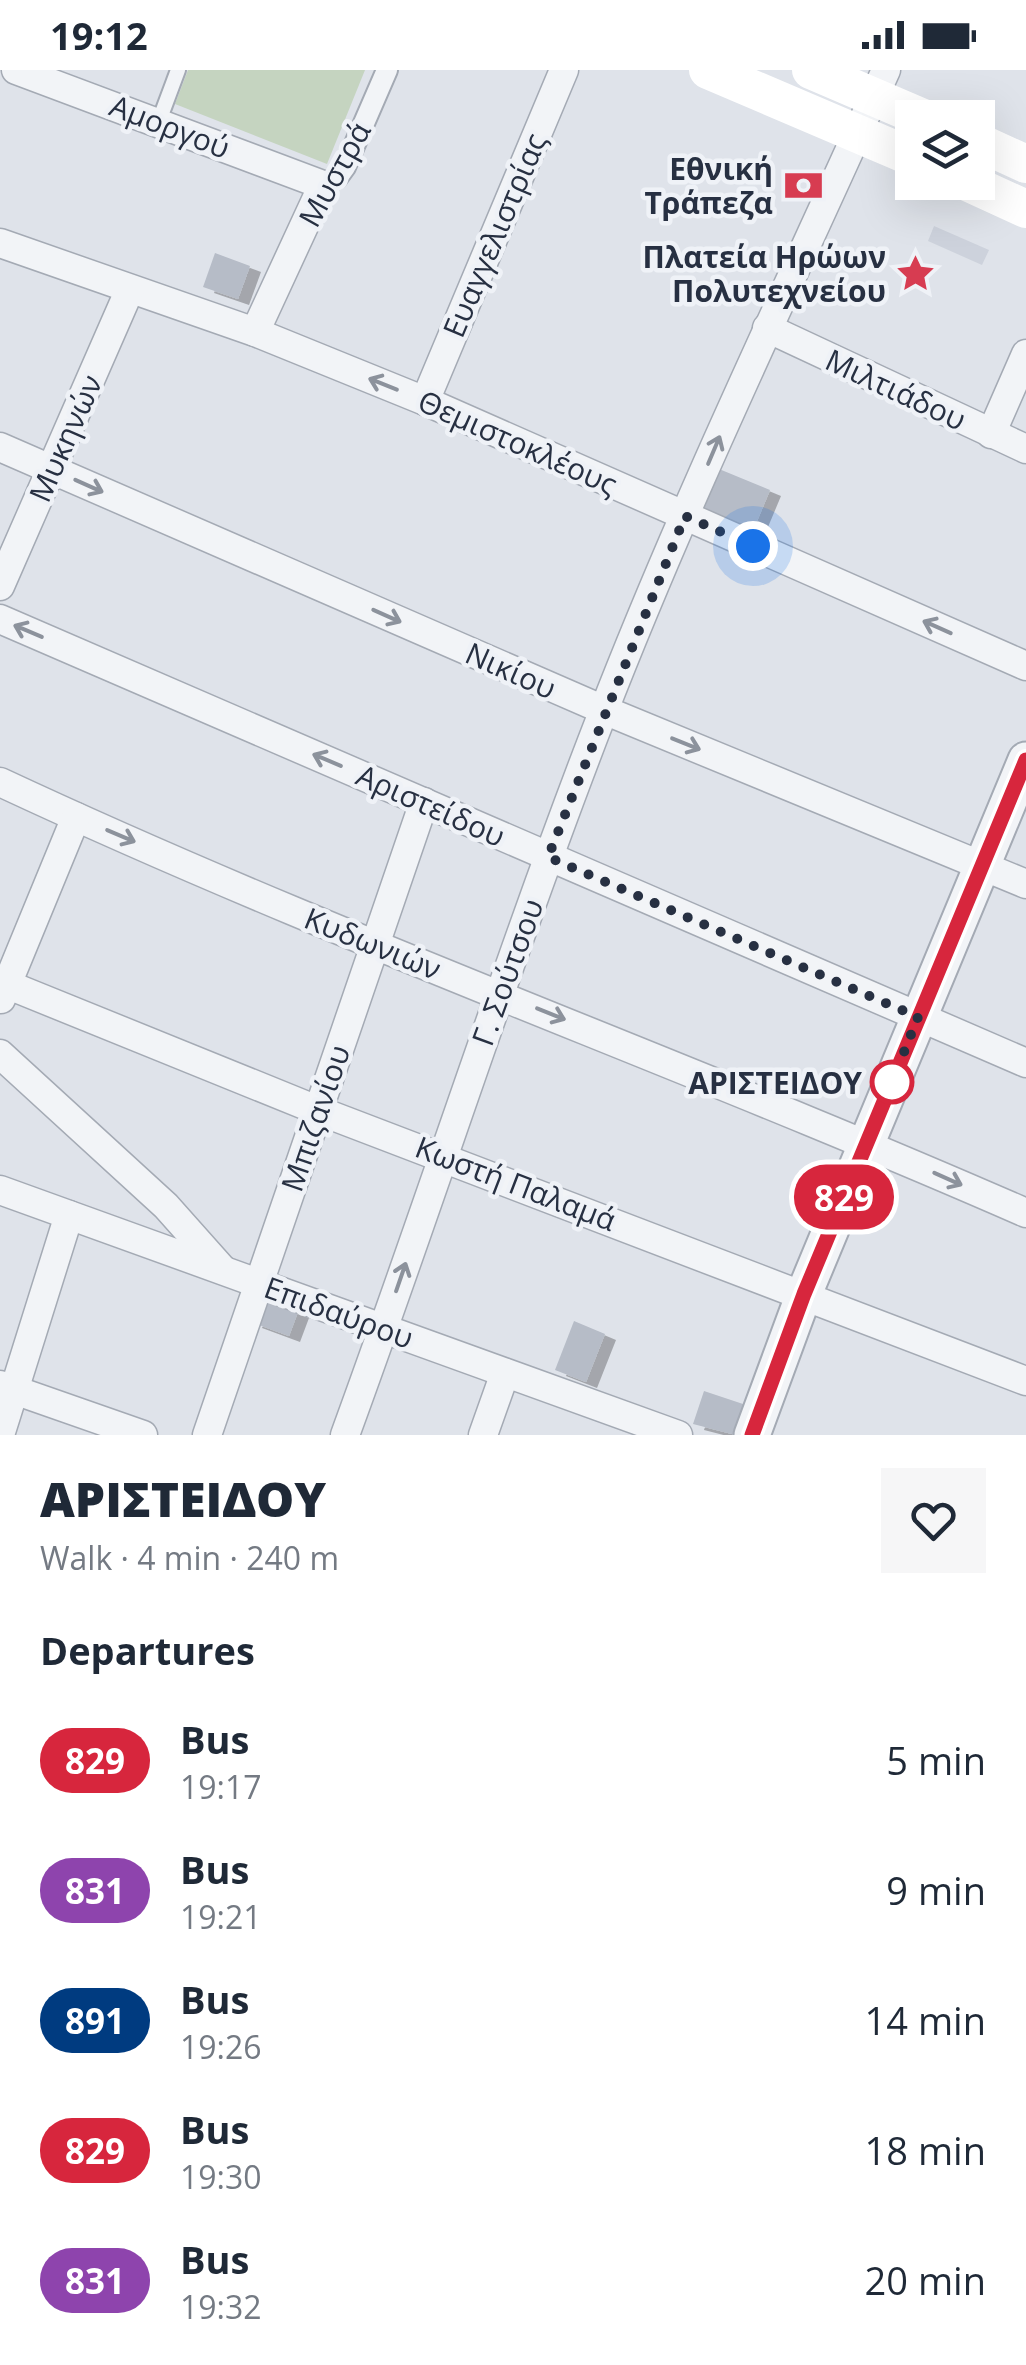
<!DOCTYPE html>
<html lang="en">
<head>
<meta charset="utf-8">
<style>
  body { margin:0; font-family:"Open Sans",sans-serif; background:#f6f6f7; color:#1f2937; height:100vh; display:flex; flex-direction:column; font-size:38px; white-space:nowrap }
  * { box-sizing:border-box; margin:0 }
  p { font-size:32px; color:#747a83 }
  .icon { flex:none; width:55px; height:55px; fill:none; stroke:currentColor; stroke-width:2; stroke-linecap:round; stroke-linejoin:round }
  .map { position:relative; height:1365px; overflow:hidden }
  .details { display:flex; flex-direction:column; background:#fff; flex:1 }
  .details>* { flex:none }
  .badge { padding:0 20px; border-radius:32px; font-size:35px; line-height:65px }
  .buttons { position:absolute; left:895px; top:30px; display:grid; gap:20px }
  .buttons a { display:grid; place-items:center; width:100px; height:100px; border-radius:0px; background:#fff; box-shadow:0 10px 40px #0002; font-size:50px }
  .you { position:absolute; width:50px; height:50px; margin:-25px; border:8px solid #fff; border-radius:50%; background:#1a73e8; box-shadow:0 0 0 15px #1a73e833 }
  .map>.badge { position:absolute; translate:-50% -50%; box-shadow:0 0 0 5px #fff }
  h2 { padding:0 40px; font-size:38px; line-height:90px }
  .round { display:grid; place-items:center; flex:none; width:105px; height:105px; border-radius:0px; background:#f6f6f7 }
  .summary { display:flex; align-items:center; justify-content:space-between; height:170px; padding:0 40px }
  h1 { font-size:48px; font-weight:800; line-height:75px }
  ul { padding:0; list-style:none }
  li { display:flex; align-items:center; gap:30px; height:130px; padding:0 40px }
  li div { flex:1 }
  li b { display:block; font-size:38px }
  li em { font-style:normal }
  li .badge { min-width:110px; font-weight:700; text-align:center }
  .status { display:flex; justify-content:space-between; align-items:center; height:70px; padding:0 50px; background:#fff; direction:ltr }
  .status svg { height:28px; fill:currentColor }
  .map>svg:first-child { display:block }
  .built { fill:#cdd2dc }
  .green { fill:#c5d4c0 }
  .building { fill:#b6bcc7; filter:url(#shadow) }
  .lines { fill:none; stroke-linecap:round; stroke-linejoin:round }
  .service-casing { stroke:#a4aab4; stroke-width:18 }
  .pedestrian-casing { stroke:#a4aab4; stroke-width:24 }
  .minor-casing { stroke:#a4aab4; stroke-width:31 }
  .tertiary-casing { stroke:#a4aab4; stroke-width:39 }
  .service { stroke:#f2f4f7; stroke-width:14 }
  .pedestrian { stroke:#f2f4f7; stroke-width:20 }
  .minor { stroke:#f2f4f7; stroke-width:28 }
  .tertiary { stroke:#f2f4f7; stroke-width:35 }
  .secondary { stroke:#fff; stroke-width:38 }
  .oneway { stroke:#8c929c }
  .line-casing { stroke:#fff; stroke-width:22 }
  .line { stroke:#d7263d; stroke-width:15 }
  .walk { stroke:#273042; stroke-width:10; stroke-dasharray:0 18 }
  .stop-dot { fill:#fff; stroke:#d7263d; stroke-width:5 }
  .labels { text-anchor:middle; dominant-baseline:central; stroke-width:9; stroke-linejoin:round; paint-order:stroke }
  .street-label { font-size:30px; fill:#273042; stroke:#eff2f7 }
  .poi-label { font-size:30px; font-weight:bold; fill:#273042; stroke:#eff2f7; text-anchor:end }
  .stop-label { font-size:30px; font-weight:bold; fill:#273042; stroke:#eff2f7; text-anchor:end }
</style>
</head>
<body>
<div class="status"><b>19:12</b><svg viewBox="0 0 49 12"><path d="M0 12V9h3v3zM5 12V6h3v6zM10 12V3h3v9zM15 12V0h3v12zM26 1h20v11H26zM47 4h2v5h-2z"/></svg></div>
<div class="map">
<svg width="1026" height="1365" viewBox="0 0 1026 1365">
  <defs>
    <filter id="shadow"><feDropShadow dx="11" dy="6" stdDeviation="0" flood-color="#0004"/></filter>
  </defs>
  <rect width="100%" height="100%" fill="#dfe3ea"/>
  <path class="built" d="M934,156L989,180L982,195L928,171Z"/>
  <path class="green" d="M188,0H365L327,94L175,34Z"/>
  <g class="building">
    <path d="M215,183L250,196L238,229L203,217Z"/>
    <path d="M719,399L770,420L752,463L702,442Z"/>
    <path d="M260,1228L298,1242L289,1266L251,1252Z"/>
    <path d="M574,1251L605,1264L586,1312L555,1300Z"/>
    <path d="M704,1321L746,1335L736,1365L693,1354Z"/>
  </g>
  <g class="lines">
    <defs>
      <path id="service" d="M159,51L178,0"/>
      <path id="pedestrian" d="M323,115L337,108L345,97L387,0"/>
      <g id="minor">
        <path d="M16,0L323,115L255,262"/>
        <path d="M0,173L255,262L425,331L1026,596"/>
        <path d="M767,258L1026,379"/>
        <path d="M425,331L564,0"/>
        <path d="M991,364L1026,284"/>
        <path d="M0,377L604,640L1026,814"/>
        <path d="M0,516L130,219"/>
        <path d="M0,549L1026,993"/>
        <path d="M0,712C336,869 686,994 1026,1143"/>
        <path d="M6,914L317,1040L1026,1311"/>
        <path d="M1,929L76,747"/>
        <path d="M0,984L166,1136L223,1200"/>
        <path d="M0,1120L678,1365"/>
        <path d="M0,1315L143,1365"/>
        <path d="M0,1365L69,1145"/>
        <path d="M207,1365L424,732"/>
        <path d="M345,1365C433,1125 510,882 602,645C687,426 790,214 886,0"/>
        <path d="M483,1365L505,1303"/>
      </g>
      <path id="tertiary" d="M752,1365L804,1224L1026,690"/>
    </defs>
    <use href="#service" class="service-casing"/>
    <use href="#pedestrian" class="pedestrian-casing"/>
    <use href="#minor" class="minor-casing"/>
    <use href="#tertiary" class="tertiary-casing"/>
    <use href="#service" class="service"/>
    <use href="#pedestrian" class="pedestrian"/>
    <use href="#minor" class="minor"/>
    <use href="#tertiary" class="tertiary"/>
    <g class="secondary">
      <path d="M708,0L912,87"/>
      <path d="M811,0L923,48"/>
      <path d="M978,72L1026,94"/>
      <path d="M967,112L1026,139"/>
    </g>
  </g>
  <defs><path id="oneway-shaft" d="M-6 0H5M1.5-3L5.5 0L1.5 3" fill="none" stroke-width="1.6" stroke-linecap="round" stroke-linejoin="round" transform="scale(2.5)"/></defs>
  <g class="oneway">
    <use href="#oneway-shaft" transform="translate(383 314) rotate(-158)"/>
    <use href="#oneway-shaft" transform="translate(714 380) rotate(-67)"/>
    <use href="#oneway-shaft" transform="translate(89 416) rotate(24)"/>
    <use href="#oneway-shaft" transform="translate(387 546) rotate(24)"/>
    <use href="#oneway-shaft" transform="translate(937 557) rotate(-156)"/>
    <use href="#oneway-shaft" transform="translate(28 561) rotate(-157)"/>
    <use href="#oneway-shaft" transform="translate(686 674) rotate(22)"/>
    <use href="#oneway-shaft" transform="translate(327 690) rotate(-157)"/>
    <use href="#oneway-shaft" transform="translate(121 766) rotate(23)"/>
    <use href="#oneway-shaft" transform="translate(551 944) rotate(22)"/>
    <use href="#oneway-shaft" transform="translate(948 1109) rotate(24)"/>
    <use href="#oneway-shaft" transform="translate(401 1207) rotate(-71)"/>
  </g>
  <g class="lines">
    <defs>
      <path id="line" d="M752,1365L804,1224L1026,690"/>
    </defs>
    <use href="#line" class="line-casing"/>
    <use href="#line" class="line"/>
    <path class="walk" d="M753,476L685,446L548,787L918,947L892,1012"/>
  </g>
  <defs>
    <symbol id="bank-bare" viewBox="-9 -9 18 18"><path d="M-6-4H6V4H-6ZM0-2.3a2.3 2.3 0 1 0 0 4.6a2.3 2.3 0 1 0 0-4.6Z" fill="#d73c51" stroke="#eff2f7" stroke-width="2.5" paint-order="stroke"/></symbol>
    <symbol id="sight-bare" viewBox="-9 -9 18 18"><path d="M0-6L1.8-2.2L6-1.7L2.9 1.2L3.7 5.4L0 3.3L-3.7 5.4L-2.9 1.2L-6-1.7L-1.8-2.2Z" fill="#d73c51" stroke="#eff2f7" stroke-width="2.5" paint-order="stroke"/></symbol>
  </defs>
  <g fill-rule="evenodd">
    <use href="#bank-bare" x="776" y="88" width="55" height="55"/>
    <use href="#sight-bare" x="888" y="176" width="55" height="55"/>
  </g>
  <circle class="stop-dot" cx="892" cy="1012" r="20"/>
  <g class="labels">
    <g class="street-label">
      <text transform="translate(170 56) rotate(21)">Αμοργού</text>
      <text transform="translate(334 104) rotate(-61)">Μυστρά</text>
      <text transform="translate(494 165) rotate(-67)">Ευαγγελιστρίας</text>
      <text transform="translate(896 319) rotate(25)">Μιλτιάδου</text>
      <text transform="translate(65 368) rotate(-66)">Μυκηνών</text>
      <text transform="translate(518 372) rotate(24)">Θεμιστοκλέους</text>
      <text transform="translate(511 600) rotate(24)">Νικίου</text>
      <text transform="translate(431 735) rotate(24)">Αριστείδου</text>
      <text transform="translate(373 873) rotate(22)">Κυδωνιών</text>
      <text transform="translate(507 902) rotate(-70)">Γ. Σούτσου</text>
      <text transform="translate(315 1048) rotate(-71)">Μπιζανίου</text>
      <text transform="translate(516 1113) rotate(21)">Κωστή Παλαμά</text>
      <text transform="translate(339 1242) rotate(20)">Επιδαύρου</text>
    </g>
    <g class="poi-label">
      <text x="773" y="98">Εθνική<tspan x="773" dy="34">Τράπεζα</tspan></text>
      <text x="886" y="186">Πλατεία Ηρώων<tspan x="886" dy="34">Πολυτεχνείου</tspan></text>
    </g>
    <g class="stop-label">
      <text x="862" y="1012">ΑΡΙΣΤΕΙΔΟΥ</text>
    </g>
  </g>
</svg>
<div class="buttons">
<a><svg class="icon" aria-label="layers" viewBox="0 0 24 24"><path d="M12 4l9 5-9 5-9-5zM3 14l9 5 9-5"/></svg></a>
</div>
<div class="you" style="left:753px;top:476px"></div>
<b class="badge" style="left:844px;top:1127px;background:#d7263d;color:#fff">829</b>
</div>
<section class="details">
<div class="summary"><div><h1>ΑΡΙΣΤΕΙΔΟΥ</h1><p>Walk · 4 min · 240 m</p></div><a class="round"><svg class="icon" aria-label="heart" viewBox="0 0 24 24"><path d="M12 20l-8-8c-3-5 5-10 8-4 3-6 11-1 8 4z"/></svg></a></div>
<h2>Departures</h2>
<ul>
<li><span class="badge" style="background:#d7263d;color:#fff">829</span><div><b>Bus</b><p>19:17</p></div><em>5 min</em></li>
<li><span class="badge" style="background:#8e44ad;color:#fff">831</span><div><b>Bus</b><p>19:21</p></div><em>9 min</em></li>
<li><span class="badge" style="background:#003b80;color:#fff">891</span><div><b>Bus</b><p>19:26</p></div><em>14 min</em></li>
<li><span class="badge" style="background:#d7263d;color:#fff">829</span><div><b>Bus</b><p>19:30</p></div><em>18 min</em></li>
<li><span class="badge" style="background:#8e44ad;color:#fff">831</span><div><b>Bus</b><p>19:32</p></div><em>20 min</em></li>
</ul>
</section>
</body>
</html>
